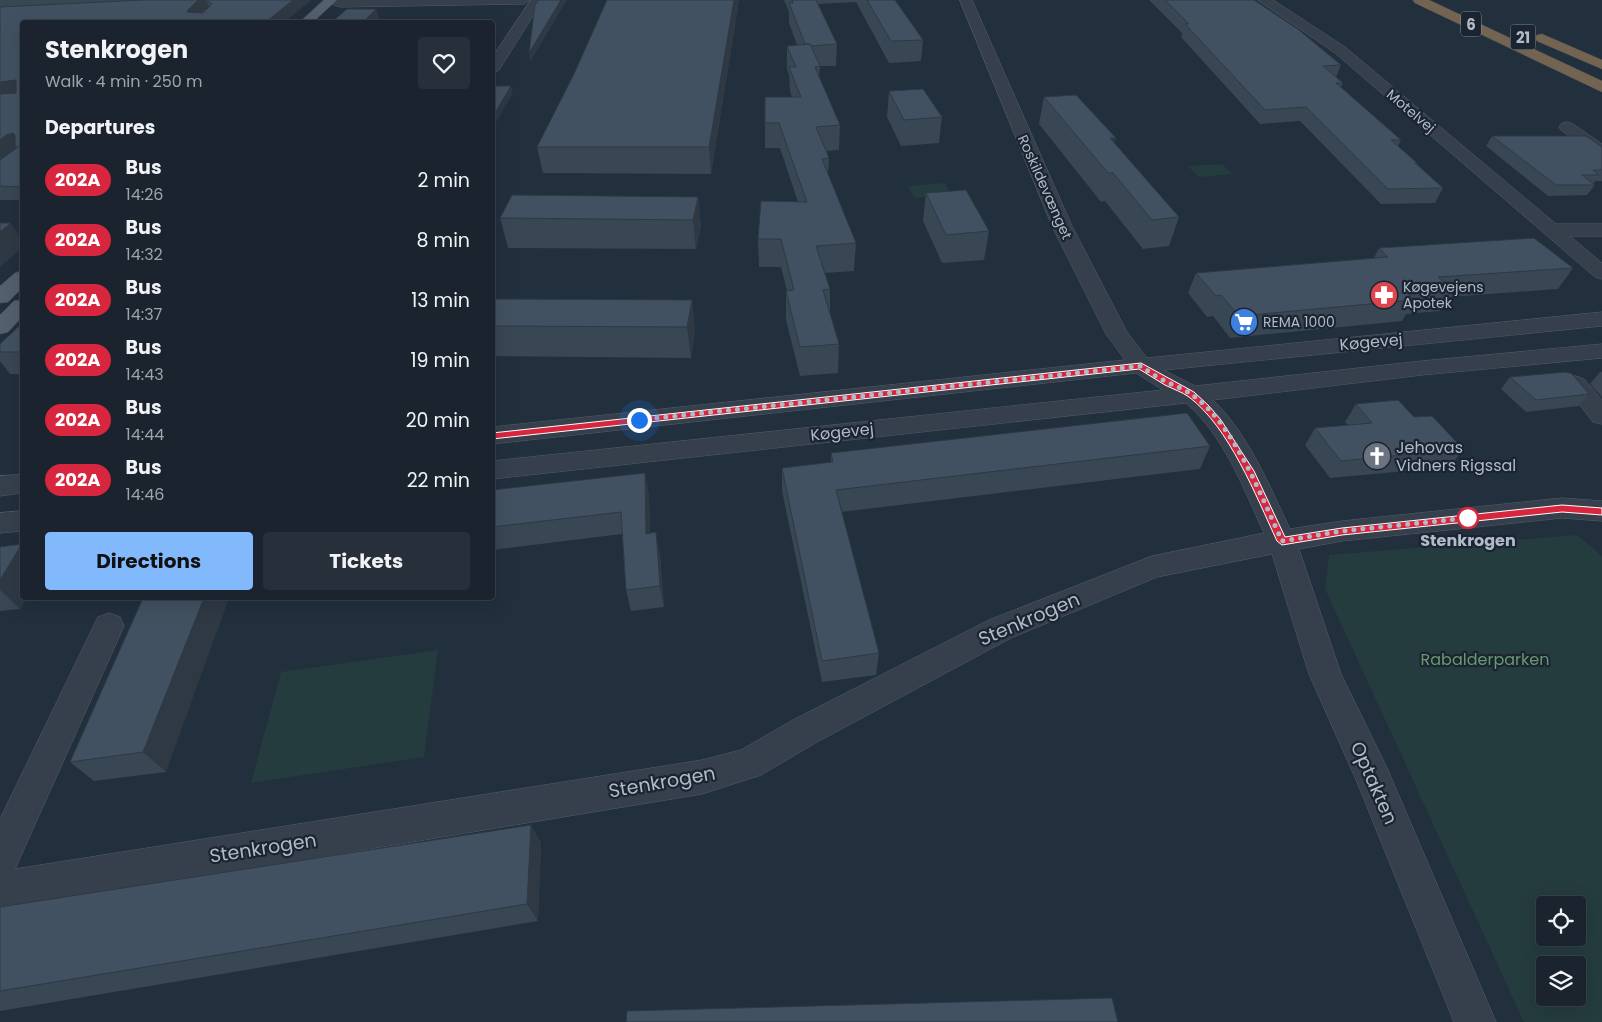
<!DOCTYPE html>
<html lang="en">
<head>
<meta charset="utf-8">
<style>
  body { margin:0; font-family:Poppins,sans-serif; background:#272f3a; color:#f1f3f6; height:100vh; display:flex; flex-direction:column; font-size:19px; white-space:nowrap }
  * { box-sizing:border-box; margin:0 }
  p { font-size:16px; color:#9fa4aa }
  .icon { flex:none; width:28px; height:28px; fill:none; stroke:currentColor; stroke-width:2; stroke-linecap:round; stroke-linejoin:round }
  .map { position:relative; flex:1; overflow:hidden }
  .panel { position:absolute; left:20px; top:20px; width:475px; height:580px; display:flex; flex-direction:column; background:#1a232e; border-radius:5px; box-shadow:0 5px 20px #0002,0 0 0 1px #38404a }
  .panel>* { flex:none }
  .badge { padding:0 10px; border-radius:16px; font-size:18px; line-height:32px }
  .buttons { position:absolute; left:1536px; top:896px; display:grid; gap:10px }
  .buttons a { display:grid; place-items:center; width:50px; height:50px; border-radius:5px; background:#1a232e; box-shadow:0 5px 20px #0002,0 0 0 1px #38404a; font-size:25px }
  .you { position:absolute; width:25px; height:25px; margin:-12px; border:4px solid #fff; border-radius:50%; background:#1a73e8; box-shadow:0 0 0 8px #1a73e833 }
  .map>.badge { position:absolute; translate:-50% -50%; box-shadow:0 0 0 2px #fff }
  h2 { padding:0 25px; font-size:19px; line-height:45px }
  .round { display:grid; place-items:center; flex:none; width:52px; height:52px; border-radius:5px; background:#272f3a }
  .overview { display:flex; align-items:center; justify-content:space-between; height:85px; padding:0 25px }
  h1 { font-size:24px; font-weight:700; line-height:38px }
  .primary-button { display:flex; gap:10px; margin-top:auto; padding:10px 25px }
  .primary-button a { flex:1; height:58px; border-radius:5px; background:#82b8fc; color:#111; font-size:20px; font-weight:700; line-height:58px; text-align:center }
  .primary-button a+a { background:#272f3a; color:#f1f3f6 }
  ul { padding:0; list-style:none }
  li { display:flex; align-items:center; gap:15px; height:60px; padding:0 25px }
  li div { flex:1 }
  li b { display:block; font-size:19px }
  li em { font-style:normal }
  li .badge { min-width:55px; font-weight:700; text-align:center }
  .map>svg:first-child { display:block }
  .green { fill:#243c3e; fill-rule:evenodd }
  .lines { fill:none; stroke-linecap:round; stroke-linejoin:round }
  .minor-casing { stroke:#545e6a; stroke-width:1 }
  .major-casing { stroke:#424c58; stroke-width:1 }
  .highway-casing { stroke:#414b57; stroke-width:1 }
  .minor { fill:#36404d; fill-rule:evenodd }
  .major { fill:#53606d; fill-rule:evenodd }
  .highway { fill:#736452; fill-rule:evenodd }
  .wall { fill:#394653 }
  .shaded-wall { fill:#2e3944 }
  .building { fill:#425161; stroke:#2e3944 }
  .line { fill:#d7263d; stroke:#fff }
  .walk { stroke:#b1bbc8; stroke-width:5; stroke-dasharray:0 9 }
  .stop-dot { fill:#fff; stroke:#d7263d; stroke-width:2.5 }
  .labels { text-anchor:middle; dominant-baseline:central; stroke-width:4.5; stroke-linejoin:round; paint-order:stroke }
  .far-street-label { font-size:14px; fill:#b1bbc8; stroke:#1b2531 }
  .far-poi-label { font-size:14px; fill:#b1bbc8; stroke:#1b2531; text-anchor:start }
  .shield { fill:#1b2531; stroke:#848e9b; stroke-width:1 }
  .shield-label { font-size:15px; font-weight:bold; fill:#b1bbc8 }
  .street-label { font-size:16px; fill:#b1bbc8; stroke:#1b2531 }
  .poi-label { font-size:16px; fill:#b1bbc8; stroke:#1b2531; text-anchor:start }
  .stop-label { font-size:16px; font-weight:bold; fill:#b1bbc8; stroke:#1b2531 }
  .park-label { font-size:16px; fill:#679a70; stroke:#1b2531 }
  .near-street-label { font-size:19px; fill:#b1bbc8; stroke:#1b2531 }
</style>
</head>
<body>
<div class="map">
<svg width="1602" height="1022" viewBox="0 0 1602 1022">
  <rect width="100%" height="100%" fill="#222f3d"/>
  <g class="green">
    <path d="M1222,164L1233,174L1199,177L1188,166Z"/>
    <path d="M945,183L951,195L914,198L908,186Z"/>
    <path d="M1577,535L1602,556V1022H1524L1325,589L1329,555ZM1545,905H1578V938H1545ZM1545,965H1578V998H1545Z"/>
    <path d="M438,650L424,757L251,783L281,672Z"/>
  </g>
  <g class="lines">
    <defs>
      <g id="minor">
        <path d="M327,0H530L524,4L340,7L329,3Z"/>
        <path d="M531,0H543L499,70L492,74V58Z"/>
        <path d="M960,0H972L1072,226L1127,332L1147,358L1602,312V326L1164,370L1195,386L1422,361L1602,344V358L1422,375L1213,400C1249,435 1269,485 1290,529L1342,521L1562,498L1602,501V521L1562,518L1342,541L1299,549L1341,674L1387,768L1496,1022H1454L1357,782L1309,674L1272,554L1157,577L1011,638L817,742L761,775L702,794L0,910V819L98,617L109,613L120,617L124,626L15,869L702,760L741,750L793,720L989,620L1152,556L1264,533C1243,488 1225,437 1186,403L492,479V461L1163,390L1136,373L492,444V427L1125,360L1106,334L1052,226Z"/>
        <path d="M1258,0H1273L1345,47L1556,224H1602V236H1570L1602,263V279L1595,277L1335,53Z"/>
        <path d="M1567,122L1573,124L1602,144V157L1596,156L1561,130L1559,127L1561,124Z"/>
        <path d="M1576,376L1584,379L1602,400V424L1593,422L1564,384L1568,379Z"/>
        <path d="M22,475V493L0,496V476Z"/>
        <path d="M22,511V531L0,533V513Z"/>
      </g>
      <g id="major">
        <path d="M324,0H337L313,22H300Z"/>
        <path d="M22,271V288L8,302L0,303V286L15,273Z"/>
        <path d="M22,300V317L8,332L0,334V315L14,301Z"/>
      </g>
      <g id="highway">
        <path d="M1413,0H1429L1602,81V92L1415,3Z"/>
        <path d="M1542,34L1602,60V69L1537,41L1535,38L1537,35Z"/>
      </g>
    </defs>
    <use href="#minor" class="minor-casing"/>
    <use href="#major" class="major-casing"/>
    <use href="#highway" class="highway-casing"/>
    <use href="#minor" class="minor"/>
    <use href="#major" class="major"/>
    <use href="#highway" class="highway"/>
  </g>
  <g class="wall">
    <path d="M0,0H311L284,22H22V200H0V160L16,148H15L0,160Z"/>
    <path d="M607,0H739L711,174L543,173L537,147L574,74Z"/>
    <path d="M784,0H895L923,40L921,61L889,63L856,2L818,4L837,44L836,66H820L819,78L840,125L839,150L826,151L829,158L828,175L856,243L854,271L825,273L830,289V313L839,344L838,373L800,376L786,320V291H787L781,267H759L758,239L798,202L780,148H765V123L792,97L790,91L789,75L787,69V46L797,45L789,23V12Z"/>
    <path d="M1149,0H1254L1341,65L1336,77L1343,83L1341,87L1401,140L1398,146L1417,163V164L1443,188L1435,203L1381,204L1300,121L1260,124L1181,37L1182,33Z"/>
    <path d="M889,91L942,117L939,143L901,146L887,117Z"/>
    <path d="M1044,97L1114,143L1179,217L1169,246L1143,249L1105,201L1101,202L1039,124Z"/>
    <path d="M1492,136L1602,147V181H1595L1593,184L1595,185L1587,195L1548,196L1486,146Z"/>
    <path d="M926,193L989,231L984,260L942,263L923,221Z"/>
    <path d="M698,197L701,226L696,249L508,248L500,218Z"/>
    <path d="M1379,248L1573,268L1558,289L1449,297L1440,311L1406,314L1402,321L1230,338L1213,316L1207,317L1188,293L1196,273L1374,258Z"/>
    <path d="M492,299L692,300L695,330L691,358L492,356Z"/>
    <path d="M22,327V374H10L0,361V344Z"/>
    <path d="M1600,372H1602V397L1590,384Z"/>
    <path d="M1510,377L1589,394L1579,406L1526,412L1501,389Z"/>
    <path d="M1356,404L1414,417L1463,449L1450,467L1330,478L1305,445L1315,428L1348,425L1345,422Z"/>
    <path d="M1210,446L1200,469L841,512L879,653L876,675L822,682L782,491V468L831,462V453Z"/>
    <path d="M645,473L649,495L650,533L660,554L664,607L631,611L626,590L622,534L492,550V490Z"/>
    <path d="M22,544V598L20,609L0,611V547Z"/>
    <path d="M143,598L166,772L94,781L70,762Z"/>
    <path d="M531,825L541,843L538,921L0,1011V907Z"/>
  </g>
  <g class="shaded-wall">
    <path d="M198,0H206L210,9L204,10L193,21L187,12L188,10Z"/>
    <path d="M293,0H311L284,22H266Z"/>
    <path d="M561,0H567L530,62L529,53Z"/>
    <path d="M734,0H739L711,174L709,147Z"/>
    <path d="M376,9L381,22H363Z"/>
    <path d="M16,80L22,93L0,95V82Z"/>
    <path d="M511,86L513,93L492,129V118Z"/>
    <path d="M13,133L22,146L15,147H16L0,160V140L6,135Z"/>
    <path d="M1110,138H1116L1109,165Z"/>
    <path d="M698,197L701,226L696,249L693,220Z"/>
    <path d="M11,223L22,239V248L0,267V232Z"/>
    <path d="M692,300L695,330L691,358L687,327Z"/>
    <path d="M645,473L649,495L650,556L646,534Z"/>
    <path d="M656,532L660,554L664,607L660,586Z"/>
    <path d="M22,544V598H27L20,609L0,590V580Z"/>
    <path d="M204,598H229L166,772L143,752Z"/>
    <path d="M531,825L541,843L538,921L527,904Z"/>
  </g>
  <g class="building">
    <path d="M143,0H198L188,10L187,12L203,13L212,4L207,0H293L266,22H22V187L0,186V160L18,147H15V135L13,133L6,135L0,140V94L16,93V80L0,82V7Z"/>
    <path d="M539,0H561L529,53L535,5Z"/>
    <path d="M607,0H734L709,147H537L574,74Z"/>
    <path d="M792,0H816L837,44L810,46V44H805L789,3H793Z"/>
    <path d="M867,0H895L923,40L891,41Z"/>
    <path d="M1165,0H1254L1299,30L1341,65L1323,66L1343,83H1336L1401,140H1391L1417,163H1415L1443,188L1388,189L1306,107L1265,110L1185,24H1189Z"/>
    <path d="M347,9H376L363,22H332Z"/>
    <path d="M810,44L820,66L815,67L840,125L816,127L829,158L822,159L856,243L816,246L830,289L823,290L839,344L800,347L786,291L794,290L781,239H758L761,201L807,202L779,123H765V97H801L789,67H796L787,46Z"/>
    <path d="M492,86H511L492,118Z"/>
    <path d="M923,89L942,117L904,120L889,91Z"/>
    <path d="M1076,95L1116,138H1110L1179,217L1152,220L1113,173H1108L1044,97Z"/>
    <path d="M1492,136H1586L1602,147V170H1593L1599,175H1582L1595,185H1556Z"/>
    <path d="M966,190L989,231L946,235L926,193Z"/>
    <path d="M512,195L698,197L693,220L500,218Z"/>
    <path d="M0,223H11L0,232Z"/>
    <path d="M1534,238L1573,268L1438,277L1453,290L1408,294L1414,300L1239,316L1221,295L1216,296L1196,273L1388,257L1379,248Z"/>
    <path d="M492,299L692,300L687,327L492,326Z"/>
    <path d="M18,327H22V352H0V344Z"/>
    <path d="M1566,372L1572,374L1589,394L1536,400L1510,377Z"/>
    <path d="M1398,400L1414,417L1432,416L1463,449L1341,461L1315,428L1372,423L1356,404Z"/>
    <path d="M1187,413L1210,446L836,490L879,653L822,661L782,468L833,462L831,453Z"/>
    <path d="M645,473L646,534L656,532L660,586L626,590L621,512L492,527V490Z"/>
    <path d="M22,544L0,580V547Z"/>
    <path d="M143,598H204L143,752L70,762Z"/>
    <path d="M531,825L527,904L0,991V907Z"/>
    <path d="M1112,998L1118,1022H626L627,1011Z"/>
  </g>
  <path class="line" d="M1141,363L1194,392L1209,406L1221,420L1254,471L1285,537L1342,528L1562,505L1602,508V515L1562,512L1342,535L1282,545L1277,541C1256,496 1229,427 1189,397C1182,392 1173,389 1165,385C1156,380 1148,374 1139,369L492,439L488,436L492,433Z"/>
  <g class="lines">
    <path class="walk" d="M639,420L1141,366C1149,372 1158,378 1167,382C1175,386 1184,389 1191,394C1233,422 1261,496 1282,541L1342,531L1468,518"/>
  </g>
  <defs>
    <symbol id="pharmacy-disc" viewBox="-11 -11 22 22"><circle r="9.5" fill="#e0444e" stroke="#1b2531"/><path d="M-2-6h4v4h4v4h-4v4h-4v-4h-4v-4h4Z" fill="#fff"/></symbol>
    <symbol id="supermarket-disc" viewBox="-11 -11 22 22"><circle r="9.5" fill="#3f7fe0" stroke="#1b2531"/><path d="M-6-5.5h2.5l.6 2H6L4.5 2H-2.5L-4.4-4H-6ZM-1.5 3.2a1.3 1.3 0 1 0 .1 0ZM3 3.2a1.3 1.3 0 1 0 .1 0Z" fill="#fff"/></symbol>
    <symbol id="church-disc" viewBox="-11 -11 22 22"><circle r="9.5" fill="#6b7280" stroke="#1b2531"/><path d="M-1.2-6h2.4v3.5h3.3v2.4h-3.3V6h-2.4V-.1h-3.3v-2.4h3.3Z" fill="#fff"/></symbol>
  </defs>
  <g fill-rule="evenodd">
    <use href="#pharmacy-disc" x="1368" y="279" width="32" height="32"/>
    <use href="#supermarket-disc" x="1228" y="306" width="32" height="32"/>
    <use href="#church-disc" x="1361" y="440" width="32" height="32"/>
  </g>
  <circle class="stop-dot" cx="1468" cy="518" r="10"/>
  <g class="labels">
    <g class="far-street-label">
      <text transform="translate(1411 111) rotate(40)">Motelvej</text>
      <text transform="translate(1045 187) rotate(66)">Roskildevænget</text>
    </g>
    <g class="far-poi-label">
      <text x="1403" y="287">Køgevejens<tspan x="1403" dy="16">Apotek</tspan></text>
      <text x="1263" y="322">REMA 1000</text>
    </g>
    <g class="shield">
      <rect x="1461" y="11.5" width="20" height="25" rx="4"/>
      <rect x="1510.5" y="24.5" width="25" height="25" rx="4"/>
    </g>
    <g class="shield-label">
      <text x="1471" y="24">6</text>
      <text x="1523" y="37">21</text>
    </g>
    <g class="street-label">
      <text transform="translate(1371 342) rotate(-5)">Køgevej</text>
      <text transform="translate(842 432) rotate(-6)">Køgevej</text>
    </g>
    <g class="poi-label">
      <text x="1396" y="447">Jehovas<tspan x="1396" dy="18">Vidners Rigssal</tspan></text>
    </g>
    <g class="stop-label">
      <text x="1468" y="540">Stenkrogen</text>
    </g>
    <g class="park-label">
      <text x="1485" y="659">Rabalderparken</text>
    </g>
    <g class="near-street-label">
      <text transform="translate(1029 619) rotate(-23)">Stenkrogen</text>
      <text transform="translate(662 782) rotate(-10)">Stenkrogen</text>
      <text transform="translate(1374 783) rotate(66)">Optakten</text>
      <text transform="translate(263 848) rotate(-9)">Stenkrogen</text>
    </g>
  </g>
</svg>
<div class="buttons">
<a><svg class="icon" aria-label="locate" viewBox="0 0 24 24"><circle cx="12" cy="12" r="6"/><path d="M12 2v4M12 18v4M2 12h4M18 12h4"/></svg></a>
<a><svg class="icon" aria-label="layers" viewBox="0 0 24 24"><path d="M12 4l9 5-9 5-9-5zM3 14l9 5 9-5"/></svg></a>
</div>
<div class="you" style="left:639px;top:420px"></div>
<section class="panel">
<div class="overview"><div><h1>Stenkrogen</h1><p>Walk · 4 min · 250 m</p></div><a class="round"><svg class="icon" aria-label="heart" viewBox="0 0 24 24"><path d="M12 20l-8-8c-3-5 5-10 8-4 3-6 11-1 8 4z"/></svg></a></div>
<h2>Departures</h2>
<ul>
<li><span class="badge" style="background:#d7263d;color:#fff">202A</span><div><b>Bus</b><p>14:26</p></div><em>2 min</em></li>
<li><span class="badge" style="background:#d7263d;color:#fff">202A</span><div><b>Bus</b><p>14:32</p></div><em>8 min</em></li>
<li><span class="badge" style="background:#d7263d;color:#fff">202A</span><div><b>Bus</b><p>14:37</p></div><em>13 min</em></li>
<li><span class="badge" style="background:#d7263d;color:#fff">202A</span><div><b>Bus</b><p>14:43</p></div><em>19 min</em></li>
<li><span class="badge" style="background:#d7263d;color:#fff">202A</span><div><b>Bus</b><p>14:44</p></div><em>20 min</em></li>
<li><span class="badge" style="background:#d7263d;color:#fff">202A</span><div><b>Bus</b><p>14:46</p></div><em>22 min</em></li>
</ul>
<div class="primary-button"><a>Directions</a><a>Tickets</a></div>
</section>
</div>
</body>
</html>
